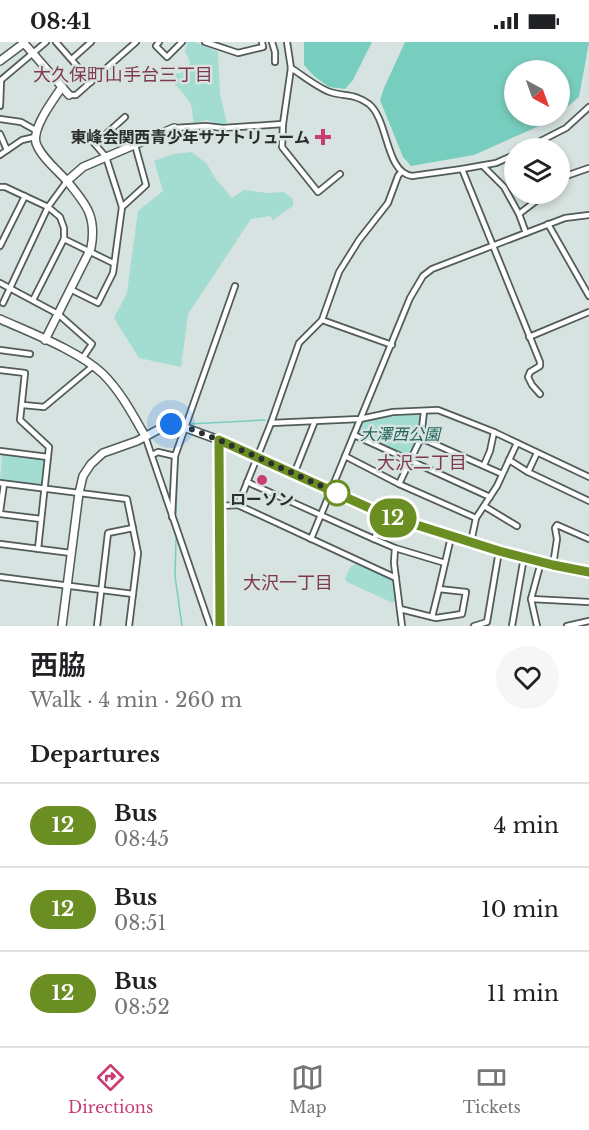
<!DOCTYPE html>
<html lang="en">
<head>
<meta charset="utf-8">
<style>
  body { margin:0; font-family:"Libre Baskerville","Noto Sans JP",serif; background:#f6f6f6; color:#202124; height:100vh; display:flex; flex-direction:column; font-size:22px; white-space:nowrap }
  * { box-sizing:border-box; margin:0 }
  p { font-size:20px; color:#757577 }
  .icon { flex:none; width:33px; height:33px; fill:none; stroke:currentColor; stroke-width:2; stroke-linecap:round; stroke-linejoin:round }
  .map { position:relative; height:584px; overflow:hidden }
  .sheet { display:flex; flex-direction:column; background:#fff; flex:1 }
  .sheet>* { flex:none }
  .badge { padding:0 12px; border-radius:20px; font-size:21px; line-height:39px }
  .needle { width:39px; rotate:139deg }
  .tools { position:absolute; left:504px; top:18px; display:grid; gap:12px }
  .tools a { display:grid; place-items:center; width:66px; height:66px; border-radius:50%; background:#fff; box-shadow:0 3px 9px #0003; font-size:30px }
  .you { position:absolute; width:30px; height:30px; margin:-15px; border:4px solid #fff; border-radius:50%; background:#1a73e8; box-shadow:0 0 0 9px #1a73e833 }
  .map>.badge { position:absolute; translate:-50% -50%; box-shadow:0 0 0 3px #fff }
  h2 { padding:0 30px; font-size:22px; line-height:54px }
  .round { display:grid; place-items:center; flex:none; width:63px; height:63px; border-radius:32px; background:#f6f6f6 }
  .head { display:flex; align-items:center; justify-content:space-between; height:102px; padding:0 30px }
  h1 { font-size:28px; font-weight:600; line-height:45px }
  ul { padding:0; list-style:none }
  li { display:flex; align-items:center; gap:18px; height:84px; padding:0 30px; border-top:2px solid #e0e0e0 }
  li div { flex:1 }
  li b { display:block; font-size:22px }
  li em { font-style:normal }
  li .badge { min-width:66px; font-weight:700; text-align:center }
  .status { display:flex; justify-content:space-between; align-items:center; height:42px; padding:0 30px; background:#fff; direction:ltr }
  .status svg { height:16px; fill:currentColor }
  .tab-bar { display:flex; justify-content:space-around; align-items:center; height:84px; border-top:2px solid #e0e0e0; background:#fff; font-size:16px; color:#757577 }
  .tab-bar a { display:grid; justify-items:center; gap:3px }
  .tab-bar .active { color:#c83d73 }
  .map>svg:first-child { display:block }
  .green { fill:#a3dcd0 }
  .water { fill:#78cebe }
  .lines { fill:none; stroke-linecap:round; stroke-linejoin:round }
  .stream { stroke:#78cebe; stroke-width:1.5 }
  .street-casing { stroke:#515b59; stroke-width:8 }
  .secondary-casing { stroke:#515b59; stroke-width:10 }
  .street { stroke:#fff; stroke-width:4.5 }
  .secondary { stroke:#fff; stroke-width:7 }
  .line-casing { stroke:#fff; stroke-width:14 }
  .line { stroke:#6b8e23; stroke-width:9 }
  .walk { stroke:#2a2e2d; stroke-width:6; stroke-dasharray:0 10.8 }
  .poi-dot { fill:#c83d73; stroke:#d7e3e0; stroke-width:2 }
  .stop-dot { fill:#fff; stroke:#6b8e23; stroke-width:3 }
  .labels { text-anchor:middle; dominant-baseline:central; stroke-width:5; stroke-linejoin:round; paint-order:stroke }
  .poi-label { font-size:16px; font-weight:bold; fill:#2a2e2d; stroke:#d7e3e0; text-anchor:end }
  .park-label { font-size:16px; font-style:italic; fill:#20645a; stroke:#d7e3e0 }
  .neighbourhood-label { font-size:18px; fill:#7e3850; stroke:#d7e3e0 }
</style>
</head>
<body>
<div class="status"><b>08:41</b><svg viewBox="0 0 49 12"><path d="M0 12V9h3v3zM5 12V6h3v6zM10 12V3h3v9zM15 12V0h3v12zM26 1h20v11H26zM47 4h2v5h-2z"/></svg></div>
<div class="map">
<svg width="589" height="584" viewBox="0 0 589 584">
  <rect width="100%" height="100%" fill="#d7e3e0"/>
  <g class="green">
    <path d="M188,0H195L218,10L220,52L227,81L220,83L207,78L194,81C192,74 193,67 190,61C187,54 170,36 163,32L181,31L188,27L190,20L185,9Z"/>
    <path d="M192,110L207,122L215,136L232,156L244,148L267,151L284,150L293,157V164L273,178L270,174L251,177L188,272L181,325L139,316L114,276L127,251L138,169L163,149L154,119L174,112Z"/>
    <path d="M419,371L421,374L418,396L410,414L406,415L358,391L363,379L366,378Z"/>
    <path d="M2,412L45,416L43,442L40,444L0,439Z"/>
    <path d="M357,522L392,538L396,558L393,561L347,540L345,537L351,524Z"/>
  </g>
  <g class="water">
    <path d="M304,0H372L353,38L345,47L329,45L314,34L304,23Z"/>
    <path d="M405,0H589L579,55L560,71V28H514V74H556L548,80L474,113L411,124L403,115L380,58L384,46Z"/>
  </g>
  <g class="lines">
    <g class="stream">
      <path d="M189,382L265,378"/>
      <path d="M176,471L178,411L186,390"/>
      <path d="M176,497L175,534L182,584"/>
    </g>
    <defs>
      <g id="street">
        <path d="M56,0L91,40"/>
        <path d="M159,0L156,4L167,15L182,0"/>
        <path d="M205,0L238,11L263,5L262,0"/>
        <path d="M272,0L275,10V20"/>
        <path d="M287,0L291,26L283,82L282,105L318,150L340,132"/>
        <path d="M72,17L91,0"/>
        <path d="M291,26C302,33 318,46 330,50C345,55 354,51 369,62C389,79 385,130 412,134L462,127L540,320V324L530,330L528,335L532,343L540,352"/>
        <path d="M69,53H76L136,0"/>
        <path d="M0,64L1,38L46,0"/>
        <path d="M0,77L21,80L37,89"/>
        <path d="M174,86L206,84L223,86L283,82"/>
        <path d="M0,92L7,108"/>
        <path d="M88,94L106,115L122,165"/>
        <path d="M95,102L125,75"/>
        <path d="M527,106L566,86L589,65"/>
        <path d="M0,113L22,98L35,95"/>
        <path d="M483,124L504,145L519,172"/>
        <path d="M462,127L496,121L514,113"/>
        <path d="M560,136L589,126"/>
        <path d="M0,145H5L48,165L60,175L64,186V197L33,258"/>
        <path d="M548,182L589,254"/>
        <path d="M526,191L519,172L545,152"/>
        <path d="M64,197L113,221"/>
        <path d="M0,204L25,154"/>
        <path d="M0,241L58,272L92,302L82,317"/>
        <path d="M70,247L98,261L113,231L122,165L146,143L135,103"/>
        <path d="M3,261L48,165L67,139"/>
        <path d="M322,278L339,230L359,198L388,161L398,134L401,130"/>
        <path d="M529,295L589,270"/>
        <path d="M0,308L30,312"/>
        <path d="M0,328L25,331L20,378L49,405L38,507"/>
        <path d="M23,363L44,365L93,324"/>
        <path d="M271,381L360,377L393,370L438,368L494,390L589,435"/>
        <path d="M354,393L490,455"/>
        <path d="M145,394L210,584"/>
        <path d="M421,396L502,432"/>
        <path d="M0,409L48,415"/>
        <path d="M152,413L158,410L175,414"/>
        <path d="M345,414L399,442L476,476"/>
        <path d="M509,418L528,430L589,459"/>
        <path d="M484,423L490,409L494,390"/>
        <path d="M528,430L537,411"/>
        <path d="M294,432L315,379"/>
        <path d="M247,440L374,497"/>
        <path d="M0,441L127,457L138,511L129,584"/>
        <path d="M399,442L421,396L424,369"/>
        <path d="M238,463L271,381L299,301L322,278L392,303"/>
        <path d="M219,464L238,463L396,536"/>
        <path d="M484,464L517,484"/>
        <path d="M0,470L4,442"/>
        <path d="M0,472L41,477"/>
        <path d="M385,473L374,497L395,506L394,521L402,584"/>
        <path d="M172,475L175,414L235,244"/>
        <path d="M311,497L410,256L423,234L432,227L565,176L589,173"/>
        <path d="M471,500L476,476L497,444L517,401"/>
        <path d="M0,502L71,511"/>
        <path d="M395,506L445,521"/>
        <path d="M553,523L557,497L555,486L557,483L589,497"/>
        <path d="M0,535L133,552"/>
        <path d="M531,557L589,560"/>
        <path d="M400,567L436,576L462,572L466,550L439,547L451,495"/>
        <path d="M432,575L439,547"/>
        <path d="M97,584L108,491L133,486"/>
        <path d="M474,584L487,580L499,509"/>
        <path d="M512,584L524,515"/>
        <path d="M537,584L531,557L541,520"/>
        <path d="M567,584L589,579"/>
      </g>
      <g id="secondary">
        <path d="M23,0L69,53"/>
        <path d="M0,19L24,1"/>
        <path d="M62,45C53,58 32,86 36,101C41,115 57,128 67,139L83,125L174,86"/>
        <path d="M0,277C31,291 79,309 103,332C121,350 133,373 145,394"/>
        <path d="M45,298L91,206C97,174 86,162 67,139"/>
        <path d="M219,398L220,584"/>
        <path d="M62,584L79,451L83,434L91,422L103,411L137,399L167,383L175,382L219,398L385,473L499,509L589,530"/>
      </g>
    </defs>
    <use href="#street" class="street-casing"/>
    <use href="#secondary" class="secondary-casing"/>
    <use href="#street" class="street"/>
    <use href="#secondary" class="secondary"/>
  </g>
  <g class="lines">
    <defs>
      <path id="line" d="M220,584L219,398L385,473L499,509L553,523L589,530"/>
    </defs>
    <use href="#line" class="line-casing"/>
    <use href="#line" class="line"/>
    <path class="walk" d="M171,382L186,385L219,398L337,451"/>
  </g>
  <g class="poi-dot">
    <path d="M320 86h6v6h6v6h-6v6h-6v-6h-6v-6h6z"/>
    <circle cx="262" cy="438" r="6"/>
  </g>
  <circle class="stop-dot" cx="337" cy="451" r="12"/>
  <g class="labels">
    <g class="poi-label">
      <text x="310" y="95">東峰会関西青少年サナトリューム</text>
      <text x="262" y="457" text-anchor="middle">ローソン</text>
    </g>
    <g class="park-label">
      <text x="400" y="392">大澤西公園</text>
    </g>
    <g class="neighbourhood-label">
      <text x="123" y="33">大久保町山手台三丁目</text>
      <text x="422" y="421">大沢二丁目</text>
      <text x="288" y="541">大沢一丁目</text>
    </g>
  </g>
</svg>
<div class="tools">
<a><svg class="needle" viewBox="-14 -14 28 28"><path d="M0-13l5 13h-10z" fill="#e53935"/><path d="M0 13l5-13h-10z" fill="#757577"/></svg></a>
<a><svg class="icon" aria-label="layers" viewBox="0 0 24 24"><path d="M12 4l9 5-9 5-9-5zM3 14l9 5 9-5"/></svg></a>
</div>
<div class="you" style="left:171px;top:382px"></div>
<b class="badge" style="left:393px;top:476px;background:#6b8e23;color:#fff">12</b>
</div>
<section class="sheet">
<div class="head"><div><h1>西脇</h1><p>Walk · 4 min · 260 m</p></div><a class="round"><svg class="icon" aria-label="heart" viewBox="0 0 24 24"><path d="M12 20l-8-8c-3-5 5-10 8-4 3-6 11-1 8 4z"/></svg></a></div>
<h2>Departures</h2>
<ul>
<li><span class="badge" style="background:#6b8e23;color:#fff">12</span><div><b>Bus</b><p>08:45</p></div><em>4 min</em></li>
<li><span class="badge" style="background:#6b8e23;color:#fff">12</span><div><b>Bus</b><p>08:51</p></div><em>10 min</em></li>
<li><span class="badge" style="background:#6b8e23;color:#fff">12</span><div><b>Bus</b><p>08:52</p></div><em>11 min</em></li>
</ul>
</section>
<nav class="tab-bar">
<a class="active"><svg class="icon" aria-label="directions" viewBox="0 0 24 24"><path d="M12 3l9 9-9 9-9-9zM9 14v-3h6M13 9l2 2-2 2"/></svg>Directions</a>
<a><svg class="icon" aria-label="map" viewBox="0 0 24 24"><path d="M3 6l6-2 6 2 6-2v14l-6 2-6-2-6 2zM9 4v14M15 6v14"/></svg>Map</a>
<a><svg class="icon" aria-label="tickets" viewBox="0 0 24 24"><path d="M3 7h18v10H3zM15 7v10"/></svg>Tickets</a>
</nav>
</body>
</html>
